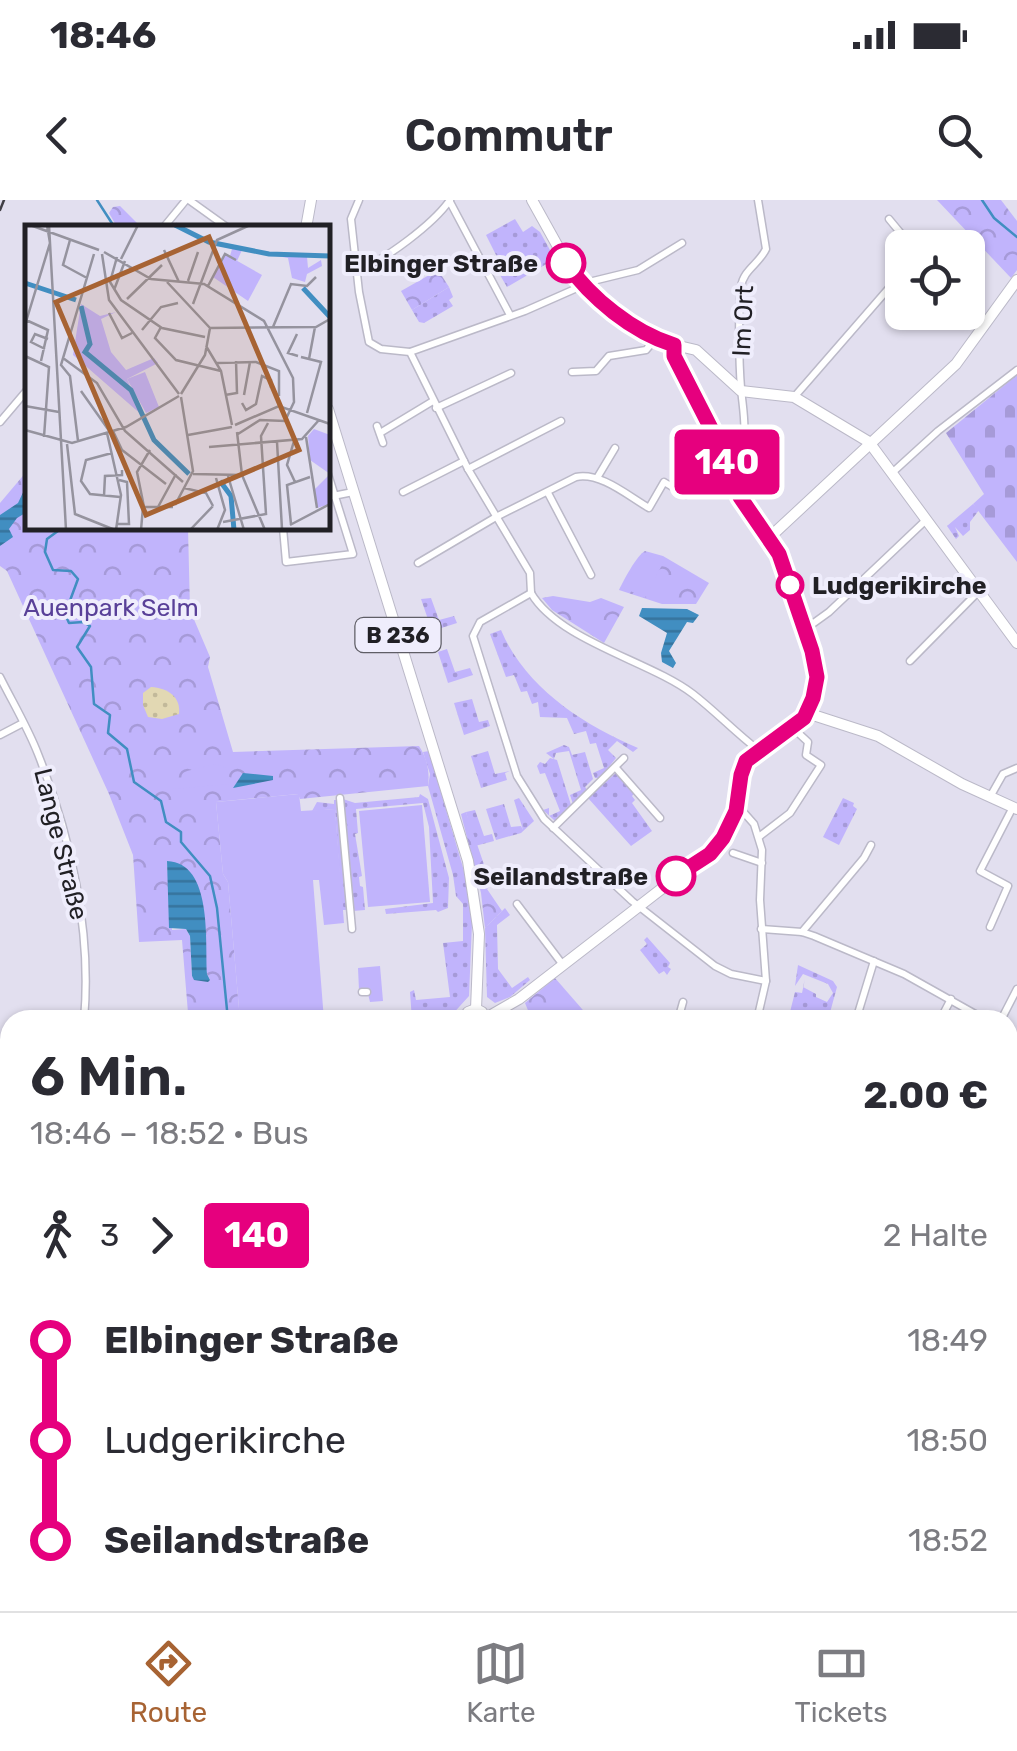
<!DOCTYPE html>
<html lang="de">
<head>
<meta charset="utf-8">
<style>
  body { margin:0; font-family:Rubik,sans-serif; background:#f7f7f7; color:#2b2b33; height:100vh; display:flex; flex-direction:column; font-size:38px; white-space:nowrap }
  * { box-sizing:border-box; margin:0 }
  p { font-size:32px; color:#7c7c81 }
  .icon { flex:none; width:55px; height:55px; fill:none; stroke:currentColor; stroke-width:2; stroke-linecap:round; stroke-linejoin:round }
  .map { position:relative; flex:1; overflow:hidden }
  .details { position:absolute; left:0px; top:810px; width:1018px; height:602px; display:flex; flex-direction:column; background:#fff; border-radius:30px 30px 0 0; box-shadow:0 2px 8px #0004 }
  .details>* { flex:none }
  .badge { padding:0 20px; border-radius:8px; font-size:35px; line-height:65px }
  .tools { position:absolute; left:885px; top:30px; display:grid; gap:20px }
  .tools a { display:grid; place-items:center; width:100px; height:100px; border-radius:15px; background:#fff; box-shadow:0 2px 8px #0004; font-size:50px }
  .map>.badge { position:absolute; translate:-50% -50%; box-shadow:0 0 0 5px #fff }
  .legs { display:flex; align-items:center; gap:15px; height:110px; padding:0 30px; font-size:32px }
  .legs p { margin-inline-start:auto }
  .head { display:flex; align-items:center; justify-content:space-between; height:170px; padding:0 30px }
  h1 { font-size:55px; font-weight:600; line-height:75px }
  ul { padding:0 30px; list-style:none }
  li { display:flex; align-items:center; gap:35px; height:100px; font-size:38px }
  li i { display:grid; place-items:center; width:15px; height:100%; margin:0 12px; background:currentColor }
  li i::after { content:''; width:25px; height:25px; margin:-12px; border:8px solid; border-radius:50%; background:#fff }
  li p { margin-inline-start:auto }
  li:first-child i { background:linear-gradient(#0000 50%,currentColor 0) }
  li:last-child i { background:linear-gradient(currentColor 50%,#0000 0) }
  .status { display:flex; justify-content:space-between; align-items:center; height:70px; padding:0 50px; background:#fff; direction:ltr }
  .status svg { height:28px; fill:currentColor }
  header { display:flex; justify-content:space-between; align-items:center; height:130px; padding:0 30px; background:#fff; font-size:45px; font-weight:600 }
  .tab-bar { display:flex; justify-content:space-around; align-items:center; height:140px; border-top:2px solid #e1e1e2; background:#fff; font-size:28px; color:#7c7c81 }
  .tab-bar a { display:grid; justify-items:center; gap:5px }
  .tab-bar .active { color:#a76333 }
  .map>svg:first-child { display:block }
  .grass { fill:url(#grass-dots) }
  .forest { fill:url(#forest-crowns); fill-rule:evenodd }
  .sand { fill:url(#sand-dots) }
  .cemetery { fill:url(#cemetery-stones) }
  .pitch { fill:#c1b4fc }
  .water { fill:url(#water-rules) }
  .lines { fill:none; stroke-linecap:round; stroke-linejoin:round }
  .stream { stroke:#418ec1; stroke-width:2.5 }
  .street-casing { stroke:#bbb9c8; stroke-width:9 }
  .secondary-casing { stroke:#bbb9c8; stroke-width:12 }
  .primary-casing { stroke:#bbb9c8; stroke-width:12 }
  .street { stroke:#fff; stroke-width:6 }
  .secondary { stroke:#fff; stroke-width:10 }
  .primary { stroke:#fff; stroke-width:10 }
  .rail { stroke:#403e45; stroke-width:2.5 }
  .line-1-casing { stroke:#fff; stroke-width:22 }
  .line-1 { stroke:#e6007e; stroke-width:15 }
  .stop-1-dot { fill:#fff; stroke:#e6007e; stroke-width:5 }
  .labels { text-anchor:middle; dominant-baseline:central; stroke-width:8; stroke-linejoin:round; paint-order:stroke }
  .shield { fill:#efedfc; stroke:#5f5e66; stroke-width:2.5 }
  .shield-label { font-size:22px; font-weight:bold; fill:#212025 }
  .stop-label { font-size:25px; font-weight:bold; fill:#212025; stroke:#efedfc; text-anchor:end }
  .street-label { font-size:25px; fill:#212025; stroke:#efedfc }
  .park-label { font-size:25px; fill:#594098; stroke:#efedfc }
  .inset-river { fill:none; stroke:#418ec1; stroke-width:5 }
  .inset-road { fill:none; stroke:#95939e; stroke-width:2.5 }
  .view { fill:#a76333; fill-opacity:0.15; stroke:#a76333; stroke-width:5 }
  .inset-edge { fill:none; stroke:#212025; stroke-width:5 }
</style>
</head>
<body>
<div class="status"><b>18:46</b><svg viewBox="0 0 49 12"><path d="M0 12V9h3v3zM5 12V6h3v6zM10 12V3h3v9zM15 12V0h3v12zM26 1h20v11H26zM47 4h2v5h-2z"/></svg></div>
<header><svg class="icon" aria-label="back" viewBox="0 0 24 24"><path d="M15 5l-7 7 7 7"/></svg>Commutr<svg class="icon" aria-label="search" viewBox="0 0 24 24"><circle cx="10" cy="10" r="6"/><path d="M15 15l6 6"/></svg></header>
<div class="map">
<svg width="1017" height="1411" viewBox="0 0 1017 1411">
  <defs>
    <pattern id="grass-dots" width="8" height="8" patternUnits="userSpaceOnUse" patternTransform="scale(2.5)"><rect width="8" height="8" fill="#c1b4fc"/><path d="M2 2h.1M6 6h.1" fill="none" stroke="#a69ad8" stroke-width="1.8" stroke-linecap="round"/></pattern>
    <pattern id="forest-crowns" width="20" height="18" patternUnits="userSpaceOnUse" patternTransform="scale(2.5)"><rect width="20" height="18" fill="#c1b4fc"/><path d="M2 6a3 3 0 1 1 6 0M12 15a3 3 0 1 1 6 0" fill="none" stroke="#a69ad8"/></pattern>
    <pattern id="sand-dots" width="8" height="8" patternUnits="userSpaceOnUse" patternTransform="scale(2.5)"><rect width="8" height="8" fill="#e2d8b3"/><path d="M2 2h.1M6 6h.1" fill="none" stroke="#c2b99a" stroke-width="1.8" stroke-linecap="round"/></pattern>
    <pattern id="cemetery-stones" width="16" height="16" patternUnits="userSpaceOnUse" patternTransform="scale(2.5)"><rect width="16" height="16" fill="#c1b4fc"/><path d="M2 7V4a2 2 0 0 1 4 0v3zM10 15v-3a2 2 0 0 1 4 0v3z" fill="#a69ad8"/></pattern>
    <pattern id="water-rules" width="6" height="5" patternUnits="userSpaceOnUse" patternTransform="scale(2.5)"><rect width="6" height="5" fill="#418ec1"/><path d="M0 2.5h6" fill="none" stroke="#36749d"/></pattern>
  </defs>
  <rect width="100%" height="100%" fill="#e2dfef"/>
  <g class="grass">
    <path d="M515,19L523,32L532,26L540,32L555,59L507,87L493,63L498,59L486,35Z"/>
    <path d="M449,87L453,97L449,100L453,106L424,123L419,122L412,110Z"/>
    <path d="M973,304L979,310L970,322V330L963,336L955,327L959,336L956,339L947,326Z"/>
    <path d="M431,398L439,420L454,416L457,423L432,431L421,399Z"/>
    <path d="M501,430C525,487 582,524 638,548L633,552L617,541L608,550L616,558L600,578H595L593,573L604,568L596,543L590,544L586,531L574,534L567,518L540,517L538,502L532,504L527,491L521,492L514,475L506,477L490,434Z"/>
    <path d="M447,449L455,472L470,468L473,475L448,483L438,452Z"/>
    <path d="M472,499L479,522L488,520L490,526L464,535L454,503Z"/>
    <path d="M564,545L569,547L572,555L585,552L593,579L585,587L588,591L573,604L570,595L581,590L569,551L556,553L554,559L546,553Z"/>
    <path d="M429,551L464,671L472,723L469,796L450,817L412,820L410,792L414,790L416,800L450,797L443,743L463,741V704L456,696L453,675L428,586L430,574L423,552Z"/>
    <path d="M488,551L495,574L510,571L505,573L507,580L481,588L471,556Z"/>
    <path d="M550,558L557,560L571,605L555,621L543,610L549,608V616L560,611L545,573L540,574L537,566L540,562L545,564Z"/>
    <path d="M616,573L635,592L632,596L635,600L632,603L652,631L631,646L588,598Z"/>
    <path d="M420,594L428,599L449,678L448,708L438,712L436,710L386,714L385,709L433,703L429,627L423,603L356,609L358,633L355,634L362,676L359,677L360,686L363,687L365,710L353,711L343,599L355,603L419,597Z"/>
    <path d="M519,598L534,621L521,633L496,640L486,609L504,604L511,627L521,626L523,630L514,600Z"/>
    <path d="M843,598L854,603L853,606L857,609L839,645L823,637Z"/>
    <path d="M334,600H337L348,710H342L335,609L312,611L317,602L334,604Z"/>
    <path d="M475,610L484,636L492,634L494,641L475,646L466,612Z"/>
    <path d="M505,708L510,715L497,725L498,769L512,788L528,777L530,780L510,797L495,803L487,797L485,728Z"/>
    <path d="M647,737L670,763L668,767L671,769L667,775L664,771L659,774L640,750L647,744L644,740Z"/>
    <path d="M798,765L833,781L837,787L828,820H788L795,792L802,793L805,779L803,787L816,794V797L827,802L833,793L828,784L803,774L795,786Z"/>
  </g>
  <g class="forest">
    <path d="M937,0H1001L1017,21V70L1011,78Z"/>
    <path d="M120,6L141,27H117L109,13L113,7Z"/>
    <path d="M438,70L449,87L412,110L401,91Z"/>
    <path d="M27,271L28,328H188L190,410L210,457L208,467L233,552L419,546C427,558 430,572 428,586L300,599L298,594L216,602L223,674L228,682L240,820H217L216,812L188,813L182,740L139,742L133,655L109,594L7,371L0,366V303ZM167,661L207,774L210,780L192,777L190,736L186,729L172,730Z"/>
    <path d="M645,351L663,356L709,383L696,404H662L619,390C623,381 637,355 645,351Z"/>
    <path d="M553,396L590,402L601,398L624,407L604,443L552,410L542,398Z"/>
    <path d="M466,612L491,685L487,689L502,711L485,728L481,693L461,614Z"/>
    <path d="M555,778L589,817L591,820H532L525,803Z"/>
  </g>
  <path class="sand" d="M151,487C168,488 181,497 179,514L162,519L148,517L143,505V493Z"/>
  <path class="cemetery" d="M1017,175V362L973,304L984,294L946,233Z"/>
  <g class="pitch">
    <path d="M642,353L663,363L645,398L624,388Z"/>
    <path d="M216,564L226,568V574L231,578L229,584L173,589L187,571Z"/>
    <path d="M299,594L301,611L335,609L344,723L324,725L319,680H313L324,820H240L228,682L223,674L216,602Z"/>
    <path d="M422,605L430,702L368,707L359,611Z"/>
    <path d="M380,766L383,801L370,802L367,790H359L358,768Z"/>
  </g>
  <g class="water">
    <path d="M27,284V312L17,318L9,329L13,337L0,346V315L18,303Z"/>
    <path d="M642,408L687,409L699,415L693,423L687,422L669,451L676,463L673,468L662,462L661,453L667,433L639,416Z"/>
    <path d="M243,573L273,576V580L233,588Z"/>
    <path d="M167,661C213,663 205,741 207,774L210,780L208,782L194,780L192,776L190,736L186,729L169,728Z"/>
  </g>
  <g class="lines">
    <g class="stream">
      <path d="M97,0L115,28"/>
      <path d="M982,0L994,18L1017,37"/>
      <path d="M62,328L47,339L45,352L53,370L71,371L78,379L65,414L69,423L83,422L90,426L77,447L91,467L94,504L110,515L108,533L127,549L134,582L161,601L166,622L181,632V642L210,676L217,708L228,820"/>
      <path d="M69,328L81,330L87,328"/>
      <path d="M497,1402L504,1411"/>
    </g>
    <defs>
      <g id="street">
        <path d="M189,0L228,28"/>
        <path d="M359,0L351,19L359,92L369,142L381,149L410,152L468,269L530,373L531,393"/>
        <path d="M450,2L510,115"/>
        <path d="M889,19L913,48"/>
        <path d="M163,28L186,0"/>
        <path d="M357,70C385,61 434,23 450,0"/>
        <path d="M968,107L984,124"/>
        <path d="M410,152L525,111L593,81L638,70L682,43"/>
        <path d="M572,172L596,171L609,156L646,150L657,137"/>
        <path d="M795,196L902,73"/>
        <path d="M436,208L511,173"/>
        <path d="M0,222L28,189"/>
        <path d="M377,226L383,243"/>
        <path d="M380,233L433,201"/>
        <path d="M468,269L561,221"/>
        <path d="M730,269C752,247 743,214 741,188C739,163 738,112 741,87C743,70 759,64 766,49L758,0"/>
        <path d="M893,272L938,231L1017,170"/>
        <path d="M597,278L615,248"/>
        <path d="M403,292L464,261"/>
        <path d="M548,293L591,375"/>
        <path d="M328,297L353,292"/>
        <path d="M283,328L286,362L353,354L328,274"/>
        <path d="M418,363L496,317L576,277C601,272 628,296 649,308L664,282L686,295"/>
        <path d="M531,393L480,422L473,436L517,576L544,619L632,701L715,766L731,774L766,781"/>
        <path d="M531,393C559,441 650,461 693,494C715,511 735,532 757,549"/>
        <path d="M804,430L829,412L926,320"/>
        <path d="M910,461L979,391"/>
        <path d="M0,477C13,503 28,528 38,554C71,637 92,731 84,820"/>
        <path d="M0,535L23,523"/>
        <path d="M616,568L660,618"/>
        <path d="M990,597L1003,574L1017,568"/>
        <path d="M340,598L352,729"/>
        <path d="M739,607L754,624L762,650L760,700L766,781L757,820"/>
        <path d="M553,628L624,558"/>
        <path d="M760,636L790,613L821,565L806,555L808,542L794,529"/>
        <path d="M733,653L762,663"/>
        <path d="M517,704L563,765"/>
        <path d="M990,727L1008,686L980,671L1013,607"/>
        <path d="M761,729L802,732L814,736L904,774L986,820"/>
        <path d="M802,732L864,658L871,645"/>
        <path d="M362,792H367"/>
        <path d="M678,820L683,802"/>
        <path d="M856,820L874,761"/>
        <path d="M940,820L951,799"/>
        <path d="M1001,820L1017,789"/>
        <path d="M1008,842L1017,852"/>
        <path d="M10,892L5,923L10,957"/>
        <path d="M1008,934L1017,942"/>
        <path d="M1008,989L1017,971"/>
        <path d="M1008,997L1017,1001"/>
        <path d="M0,1028L10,1023"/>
        <path d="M1008,1217L1017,1228"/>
        <path d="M1008,1347L1017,1349"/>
        <path d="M0,1362L10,1366"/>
        <path d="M97,1402L120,1411"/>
        <path d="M350,1402L364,1411"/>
        <path d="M603,1402L619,1411"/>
        <path d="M784,1402L785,1411"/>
        <path d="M88,1411L92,1402"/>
        <path d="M281,1411L285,1402"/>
        <path d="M466,1411L467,1402"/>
        <path d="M547,1411L548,1402"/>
        <path d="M635,1411L637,1402"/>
        <path d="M859,1411L864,1402"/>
        <path d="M971,1411L976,1402"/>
      </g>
      <g id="secondary">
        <path d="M532,0L567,63L583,85L605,105L666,143L696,150L741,191L794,197L869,242L1017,443"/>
        <path d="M770,337L956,164L1017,80"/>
        <path d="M807,513L878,536L962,584L1017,609"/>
        <path d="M486,818L519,799L717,646L737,611L741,575L746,561L758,550L794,529L807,513L816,487L815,461L779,354L740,297L719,244L674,156V145"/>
        <path d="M0,861L10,862"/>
        <path d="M1008,1120L1017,1124"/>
      </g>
      <g id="primary">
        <path d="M306,28L311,0"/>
        <path d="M328,209L468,661L479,734L476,809"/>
        <path d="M464,820L468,812L476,809L482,812L486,820"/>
        <path d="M200,1411L207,1402"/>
      </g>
    </defs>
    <use href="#street" class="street-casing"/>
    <use href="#secondary" class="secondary-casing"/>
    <use href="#primary" class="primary-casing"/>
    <use href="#street" class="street"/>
    <use href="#secondary" class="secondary"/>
    <use href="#primary" class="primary"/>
    <path class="rail" d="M0,10L4,0"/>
  </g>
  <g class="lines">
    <defs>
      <path id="line-1" d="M566,63C591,98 632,132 674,145V156L719,244L740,297L779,354L812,451L817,477L813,498L804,518L746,561L741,575L736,611L723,638L710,654L676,676"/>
    </defs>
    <use href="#line-1" class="line-1-casing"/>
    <use href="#line-1" class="line-1"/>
  </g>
  <g class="stop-1-dot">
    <circle cx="566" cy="63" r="18"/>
    <circle cx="790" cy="385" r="12"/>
    <circle cx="676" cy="676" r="18"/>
  </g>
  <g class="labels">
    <rect class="shield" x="355.5" y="418" width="85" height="34" rx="8"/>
    <g class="shield-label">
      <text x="398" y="435">B 236</text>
    </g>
    <g class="stop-label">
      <text x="538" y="63">Elbinger Straße</text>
      <text x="812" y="385" text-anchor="start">Ludgerikirche</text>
      <text x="648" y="676">Seilandstraße</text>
    </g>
    <g class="street-label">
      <text transform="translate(743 121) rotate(-87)">Im Ort</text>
      <text transform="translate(61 644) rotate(76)">Lange Straße</text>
    </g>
    <g class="park-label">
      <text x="111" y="407">Auenpark Selm</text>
    </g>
  </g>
  <g transform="translate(25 25)">
    <rect width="305" height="305" fill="#e2dfef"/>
    <path d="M195,21L282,32L283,43L296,35L297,41L282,49L280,57L267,53L263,33L217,25L212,36L205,31L207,24ZM56,79L75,91L91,87L76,94L86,127L101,145L129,133L133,138L102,154L118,191L48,130ZM289,204L305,210V279L292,283L289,265L305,249L285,235L283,211Z" fill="#c1b4fc"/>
    <path d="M200,29L237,50L223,76L188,52Z" fill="#c1b4fc"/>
    <path d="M120,147L134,182L121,188L102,154Z" fill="#c1b4fc"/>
    <path class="inset-river" d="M150,0L184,17L244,29L305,31M0,58L51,75M278,63L305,92M56,81L65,119L60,127L106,165L129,215L164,249M195,256L206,271L209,305"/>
    <path class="inset-road" d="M5,0L74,25M24,0L41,305M45,15L38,40L62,53M139,25L154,57M79,27L126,54L179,59L239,96L268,153L269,177L260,196L235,195L213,209M77,29L84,75L154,169M92,32L85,57L96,75L137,103L180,112M96,34L113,0M163,56L173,27M142,57L185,103M183,61L200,29L211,35M89,65L100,36M102,74L137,40M168,79L192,15L225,0M84,88L97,113L107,108M1,95L23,105L16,136M0,100L25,18L22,0M136,102L130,113L151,135L196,146M248,102L266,59L282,61L291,52M185,103L291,102L305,94M117,105L136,82L153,78M272,109L263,128L273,131M181,121L196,146L207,200M20,124L6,117L10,109L23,114M0,131L24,142L19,212M276,132L296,137L282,188M38,133L72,158L100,206L158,257M284,134L290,102M192,138L231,137L254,146V171M56,166L85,207M156,169L180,130L185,103M200,170L212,168L211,136M219,170L225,137M217,178L221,185L231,179L237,151L246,155V163M0,181L34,187M210,200L254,181L305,199M0,205L47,218L101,202L154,171M88,206L97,225L141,259M212,207L217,250L240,305M82,208L96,270L91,305M163,210L207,202M281,212L292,283M53,216L45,151L36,140L69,29M269,216L262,240L270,257M252,217L257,304M42,219L50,289L90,305M184,222L277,214L294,195M87,228L61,235L56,256L65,269L95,272M168,249L217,250M203,251L219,305M191,253L200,285L192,305M159,263L181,268L188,281M79,271L80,251L97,250V245M150,280L168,246L156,172M119,282L112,247L125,225M133,282L151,249M198,297L241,289L236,211L243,198M92,299H104L102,257L94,255M266,299L262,260L285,252M265,300L305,279M116,305L118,282H148M165,305L188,281"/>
    <path class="view" d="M184,12L274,225L121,290L31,77Z"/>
    <rect width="305" height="305" class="inset-edge"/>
  </g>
</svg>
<div class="tools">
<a><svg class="icon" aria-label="locate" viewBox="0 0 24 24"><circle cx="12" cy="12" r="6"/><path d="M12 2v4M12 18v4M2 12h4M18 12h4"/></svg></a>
</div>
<b class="badge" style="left:727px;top:262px;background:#e6007e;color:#fff">140</b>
<section class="details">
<div class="head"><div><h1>6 Min.</h1><p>18:46 – 18:52 · Bus</p></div><b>2.00 €</b></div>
<div class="legs"><svg class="icon" aria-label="walk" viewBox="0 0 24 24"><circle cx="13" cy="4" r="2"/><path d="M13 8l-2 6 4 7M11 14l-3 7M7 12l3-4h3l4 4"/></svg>3<svg class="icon" aria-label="forward" viewBox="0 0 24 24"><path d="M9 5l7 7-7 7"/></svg><b class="badge" style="background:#e6007e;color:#fff">140</b><p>2 Halte</p></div>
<ul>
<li><i style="color:#e6007e"></i><b>Elbinger Straße</b><p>18:49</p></li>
<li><i style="color:#e6007e"></i><span>Ludgerikirche</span><p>18:50</p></li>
<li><i style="color:#e6007e"></i><b>Seilandstraße</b><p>18:52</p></li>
</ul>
</section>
</div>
<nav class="tab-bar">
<a class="active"><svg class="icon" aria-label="directions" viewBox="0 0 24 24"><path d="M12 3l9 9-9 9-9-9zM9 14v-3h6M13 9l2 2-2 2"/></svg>Route</a>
<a><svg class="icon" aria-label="map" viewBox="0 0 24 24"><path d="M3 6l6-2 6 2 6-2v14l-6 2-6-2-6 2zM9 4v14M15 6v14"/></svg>Karte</a>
<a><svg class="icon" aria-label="tickets" viewBox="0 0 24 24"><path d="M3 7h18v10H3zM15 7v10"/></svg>Tickets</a>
</nav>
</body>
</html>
